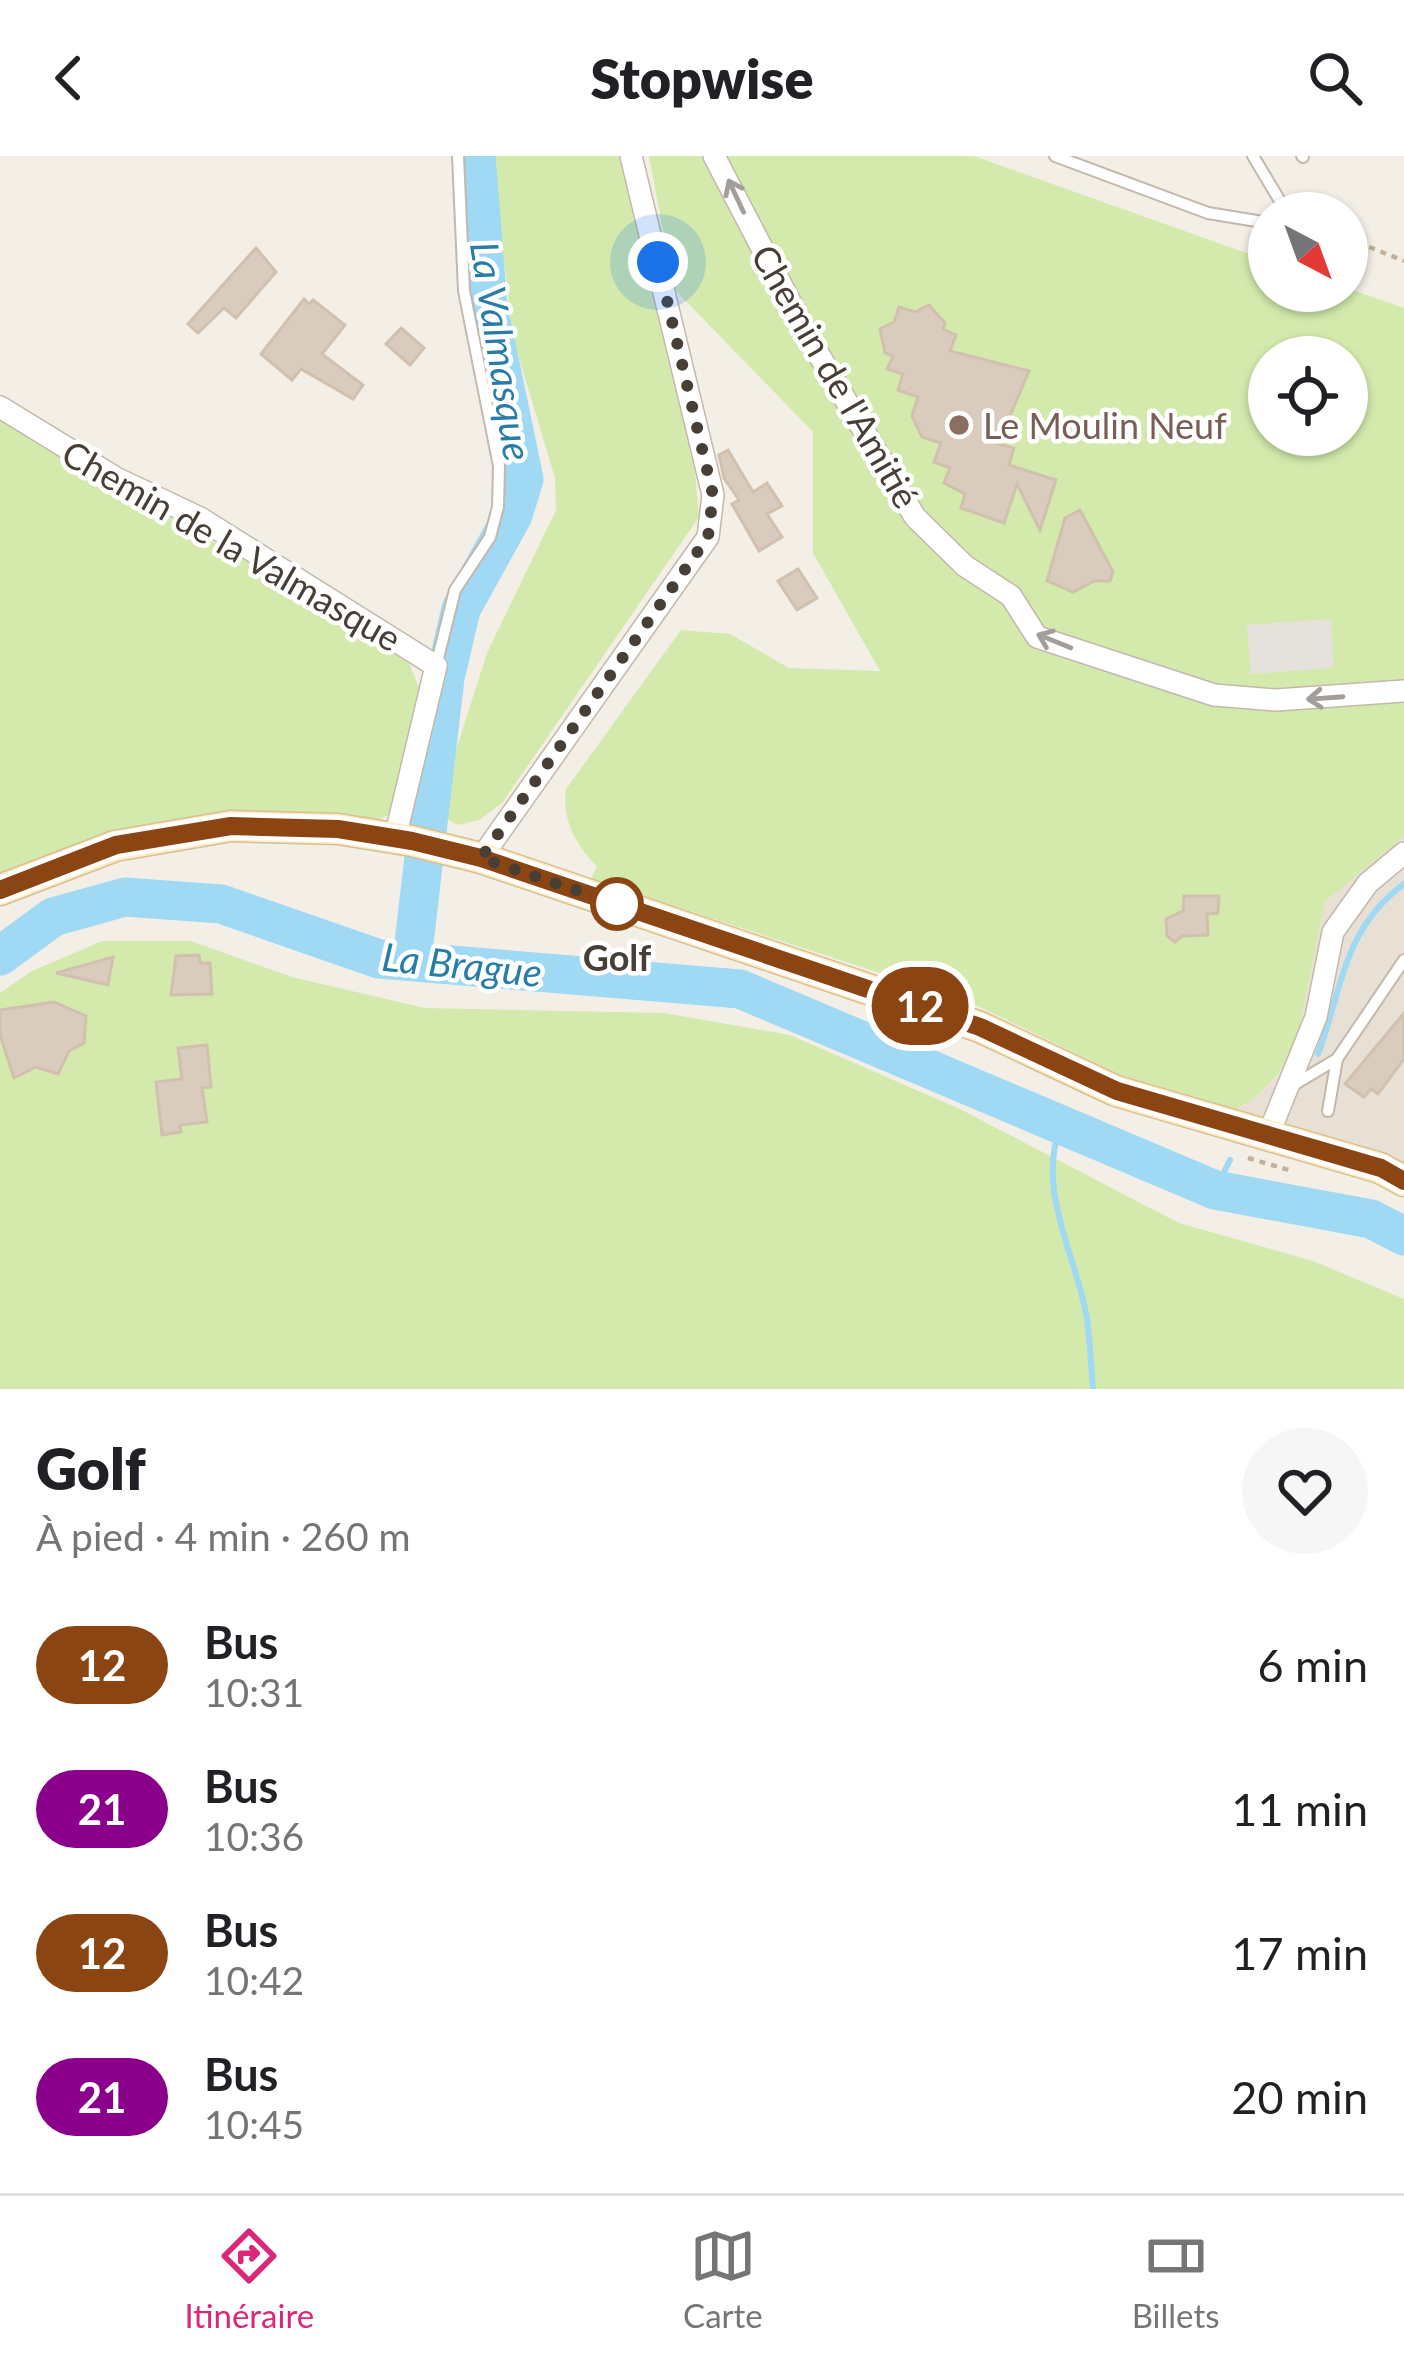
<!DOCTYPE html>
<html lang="fr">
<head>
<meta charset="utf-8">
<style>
  body { margin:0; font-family:Lato,sans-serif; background:#f6f6f6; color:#202124; height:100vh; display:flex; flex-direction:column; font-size:45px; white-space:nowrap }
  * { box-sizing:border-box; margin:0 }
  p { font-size:39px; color:#757577 }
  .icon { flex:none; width:66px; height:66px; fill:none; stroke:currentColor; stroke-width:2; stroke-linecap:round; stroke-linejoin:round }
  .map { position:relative; height:1233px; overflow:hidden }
  .details { display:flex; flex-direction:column; background:#fff; flex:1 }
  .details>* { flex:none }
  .badge { padding:0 24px; border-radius:39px; font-size:42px; line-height:78px }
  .needle { width:78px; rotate:139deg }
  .controls { position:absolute; left:1248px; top:36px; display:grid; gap:24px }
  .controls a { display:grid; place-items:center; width:120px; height:120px; border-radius:50%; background:#fff; box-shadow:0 3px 9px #0004; font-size:60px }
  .you { position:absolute; width:60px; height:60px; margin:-30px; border:9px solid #fff; border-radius:50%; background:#1a73e8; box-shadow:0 0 0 18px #1a73e833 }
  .map>.badge { position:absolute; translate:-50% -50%; box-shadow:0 0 0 6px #fff }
  .round { display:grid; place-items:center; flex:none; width:126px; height:126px; border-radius:63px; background:#f6f6f6 }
  .head { display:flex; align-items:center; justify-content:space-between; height:204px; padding:0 36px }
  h1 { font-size:57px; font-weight:800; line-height:90px }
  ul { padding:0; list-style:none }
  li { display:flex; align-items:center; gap:36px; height:144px; padding:0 36px }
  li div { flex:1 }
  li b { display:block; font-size:45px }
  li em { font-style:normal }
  li .badge { min-width:132px; font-weight:700; text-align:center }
  header { display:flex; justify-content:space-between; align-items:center; height:156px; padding:0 36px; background:#fff; font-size:54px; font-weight:800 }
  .dock { display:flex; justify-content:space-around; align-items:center; height:168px; border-top:3px solid #e0e0e0; background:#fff; font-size:33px; color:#757577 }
  .dock a { display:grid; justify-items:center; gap:6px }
  .dock .current { color:#db2777 }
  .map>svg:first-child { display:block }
  .residential { fill:#e8e0d4 }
  .green { fill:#d4eaad; fill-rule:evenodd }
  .parking { fill:#e5e2de }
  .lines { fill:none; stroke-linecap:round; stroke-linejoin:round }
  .stream { stroke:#9fd9f4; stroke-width:6 }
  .river { stroke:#9fd9f4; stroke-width:39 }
  .building { fill:#d9ccbe; stroke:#d1c0ae; stroke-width:3 }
  .lane-casing { stroke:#c3b8ab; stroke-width:14 }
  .street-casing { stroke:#c3b8ab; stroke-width:24 }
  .secondary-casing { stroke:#d6bf94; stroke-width:33 }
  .path { stroke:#c2b099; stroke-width:4.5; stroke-dasharray:6 6; stroke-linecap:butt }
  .lane { stroke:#fff; stroke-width:10 }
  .street { stroke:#fff; stroke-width:21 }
  .secondary { stroke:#ffecc5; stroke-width:30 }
  .oneway { stroke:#a39e9a }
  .line-casing { stroke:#fff; stroke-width:27 }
  .line { stroke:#8b4513; stroke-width:18 }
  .walk { stroke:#473e35; stroke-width:12; stroke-dasharray:0 21.6 }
  .education-dot { fill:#8d6e63; stroke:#fff; stroke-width:4.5 }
  .stop-dot { fill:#fff; stroke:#8b4513; stroke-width:6 }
  .labels { text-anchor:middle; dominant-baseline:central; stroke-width:9; stroke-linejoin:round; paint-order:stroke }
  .street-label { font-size:36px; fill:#473e35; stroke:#fff }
  .education-label { font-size:36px; fill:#785e54; stroke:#fff; text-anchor:start }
  .stop-label { font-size:36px; font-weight:bold; fill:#473e35; stroke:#fff }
  .water-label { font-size:39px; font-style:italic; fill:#277ca8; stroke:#fff }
</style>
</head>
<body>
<header><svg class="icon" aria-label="back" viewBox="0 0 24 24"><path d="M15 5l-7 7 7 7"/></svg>Stopwise<svg class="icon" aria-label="search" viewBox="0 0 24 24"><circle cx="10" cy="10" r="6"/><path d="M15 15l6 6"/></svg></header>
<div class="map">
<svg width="1404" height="1233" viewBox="0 0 1404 1233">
  <rect width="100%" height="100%" fill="#f4efe6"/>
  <path class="residential" d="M1404,680V1031L1223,960L1251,945L1278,920L1297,884L1325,746Z"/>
  <g class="green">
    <path d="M492,0H623L695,316L699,361L502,647L479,664L458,669L441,660L440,644L487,497L556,354L555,322L513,182Z"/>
    <path d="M649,0H974L1269,105V135L1347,132L1404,152V680L1325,746L1297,884L1278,919L1251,945L1223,960L1146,931L969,846L591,723L597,710C576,690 561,662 566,633L681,474L730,478L789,512L880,515L813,397V276L674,133ZM1269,201H1347V279H1269Z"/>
    <path d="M0,262L405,497L422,539L389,659L374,665C241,643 124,670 0,718Z"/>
    <path d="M102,785H191L292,821L425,852L664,857L790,879L960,953L1179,1067L1313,1105L1404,1143V1233H0V837L32,815Z"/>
  </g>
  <path class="parking" d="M1331,463L1333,512L1251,518L1247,469Z"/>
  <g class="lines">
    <g class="stream">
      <path d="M1318,898C1343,831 1343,773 1404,728"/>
      <path d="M1060,972C1037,1034 1074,1095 1086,1157C1090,1181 1091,1208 1093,1233"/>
      <path d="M1215,1034L1230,1004"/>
    </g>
    <g class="river">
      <path d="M0,800L53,761L125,741L221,748L379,803L740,833L1215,1034L1371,1063L1404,1080"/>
      <path d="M412,804L445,522L461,453L513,359L524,323L488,150L476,0"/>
    </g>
  </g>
  <g class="building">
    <path d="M256,92L276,116L236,162L224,152L198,177L188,168Z"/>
    <path d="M304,143L309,148L313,144L345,169L322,198L363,229L353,243L301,213L292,224L261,198Z"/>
    <path d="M929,149L945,167L943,173L956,179L950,195L1029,215L998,288L1014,292L1009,309L1056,324L1040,374L1017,328L1004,367L961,352L965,338L944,327L950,312L934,306L941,287L922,281L912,260L918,241L898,234L903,218L887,213L893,200L885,197L880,173L894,166L899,151L915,156Z"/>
    <path d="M401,172L424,192L410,209L386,188Z"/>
    <path d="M728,294L753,336L767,327L782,350L767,358L782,381L759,395L732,348L739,344L724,322L719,299Z"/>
    <path d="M1080,354L1113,416L1110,425H1094L1073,436L1047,425L1065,362Z"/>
    <path d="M798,413L817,442L797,454L778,425Z"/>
    <path d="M1184,740H1219L1218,757L1207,758L1208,779L1182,780L1175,786L1167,780L1166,763L1183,755Z"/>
    <path d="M199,799L200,807H210L212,838L171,839L176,800Z"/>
    <path d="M113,801L108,829L56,817Z"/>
    <path d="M54,846L86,860L84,887L69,895L58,918L36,911L14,922L0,879V854Z"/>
    <path d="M1404,857V903L1378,938L1371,933L1364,941L1345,928Z"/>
    <path d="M207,889L211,931L202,932L207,966L180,969L181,976L162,979L156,926L182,923L178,892Z"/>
  </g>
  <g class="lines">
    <defs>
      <g id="lane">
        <path d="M1055,0L1208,57L1269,67"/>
        <path d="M1253,0L1280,45V57"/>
        <path d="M1302,0L1303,1"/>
        <path d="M436,510L455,434L490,381L498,351L499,310L464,135L458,0"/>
        <path d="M1290,931L1337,903L1404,804"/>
        <path d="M1328,955L1337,903"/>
      </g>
      <g id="street">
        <path d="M714,0L809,182L915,361L965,410L1011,440L1037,481L1214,539L1276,544L1404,535"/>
        <path d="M0,251L116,322L200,362L436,510L395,682"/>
        <path d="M481,702L708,381L713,339L631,0"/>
        <path d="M1267,982L1316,861L1333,776L1368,727L1404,697"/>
      </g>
      <path id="secondary" d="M0,734L115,690L231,670L338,673L412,685L481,702L980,871L1116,935L1380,1012L1404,1025"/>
    </defs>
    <use href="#lane" class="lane-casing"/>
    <use href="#street" class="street-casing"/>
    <use href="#secondary" class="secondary-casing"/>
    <g class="path">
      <path d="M1347,82L1404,105"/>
      <path d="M1248,1002L1289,1014"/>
    </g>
    <use href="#lane" class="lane"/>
    <use href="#street" class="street"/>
    <use href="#secondary" class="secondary"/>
  </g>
  <defs><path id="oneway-shaft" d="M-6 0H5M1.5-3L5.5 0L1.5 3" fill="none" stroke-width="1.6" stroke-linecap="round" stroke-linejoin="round" transform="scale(3)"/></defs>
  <g class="oneway">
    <use href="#oneway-shaft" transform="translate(736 40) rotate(-115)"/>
    <use href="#oneway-shaft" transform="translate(1054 485) rotate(-158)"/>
    <use href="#oneway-shaft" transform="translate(1325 542) rotate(176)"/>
  </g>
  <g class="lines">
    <defs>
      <path id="line" d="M0,734L116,689L231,670L338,673L412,685L481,702L980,871L1117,935L1381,1012L1404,1025"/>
    </defs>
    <use href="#line" class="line-casing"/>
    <use href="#line" class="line"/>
    <path class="walk" d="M617,748L481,702L708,381L713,339L658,106"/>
  </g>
  <circle class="education-dot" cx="959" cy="269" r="12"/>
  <circle class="stop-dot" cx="617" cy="748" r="24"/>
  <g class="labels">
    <g class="street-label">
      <text transform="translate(836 220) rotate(60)">Chemin de l'Amitié</text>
      <text transform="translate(232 389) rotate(30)">Chemin de la Valmasque</text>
    </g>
    <g class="education-label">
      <text x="983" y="269">Le Moulin Neuf</text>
    </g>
    <g class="stop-label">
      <text x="617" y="801">Golf</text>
    </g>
    <g class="water-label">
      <text transform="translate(502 195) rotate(81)">La Valmasque</text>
      <text transform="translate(462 808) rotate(6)">La Brague</text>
    </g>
  </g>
</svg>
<div class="controls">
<a><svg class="needle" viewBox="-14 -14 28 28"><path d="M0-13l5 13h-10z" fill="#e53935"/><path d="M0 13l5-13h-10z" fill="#757577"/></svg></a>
<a><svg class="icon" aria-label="locate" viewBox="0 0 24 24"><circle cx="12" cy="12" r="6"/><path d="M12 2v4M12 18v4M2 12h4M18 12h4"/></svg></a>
</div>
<div class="you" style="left:658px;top:106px"></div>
<b class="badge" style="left:920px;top:850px;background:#8b4513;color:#fff">12</b>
</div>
<section class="details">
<div class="head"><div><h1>Golf</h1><p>À pied · 4 min · 260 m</p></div><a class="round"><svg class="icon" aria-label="heart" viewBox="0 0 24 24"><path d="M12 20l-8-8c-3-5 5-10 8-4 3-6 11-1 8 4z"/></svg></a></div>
<ul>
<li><span class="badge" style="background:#8b4513;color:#fff">12</span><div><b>Bus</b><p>10:31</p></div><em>6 min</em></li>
<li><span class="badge" style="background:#8b008b;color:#fff">21</span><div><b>Bus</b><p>10:36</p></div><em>11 min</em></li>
<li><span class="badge" style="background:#8b4513;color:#fff">12</span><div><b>Bus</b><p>10:42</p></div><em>17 min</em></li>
<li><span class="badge" style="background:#8b008b;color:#fff">21</span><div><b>Bus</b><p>10:45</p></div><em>20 min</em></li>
</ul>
</section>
<nav class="dock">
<a class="current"><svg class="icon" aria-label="directions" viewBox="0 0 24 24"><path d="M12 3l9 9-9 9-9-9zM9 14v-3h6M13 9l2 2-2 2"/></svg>Itinéraire</a>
<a><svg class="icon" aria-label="map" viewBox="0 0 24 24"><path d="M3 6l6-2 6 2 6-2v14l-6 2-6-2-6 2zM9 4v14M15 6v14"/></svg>Carte</a>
<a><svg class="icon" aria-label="tickets" viewBox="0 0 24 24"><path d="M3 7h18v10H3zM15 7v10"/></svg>Billets</a>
</nav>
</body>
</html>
